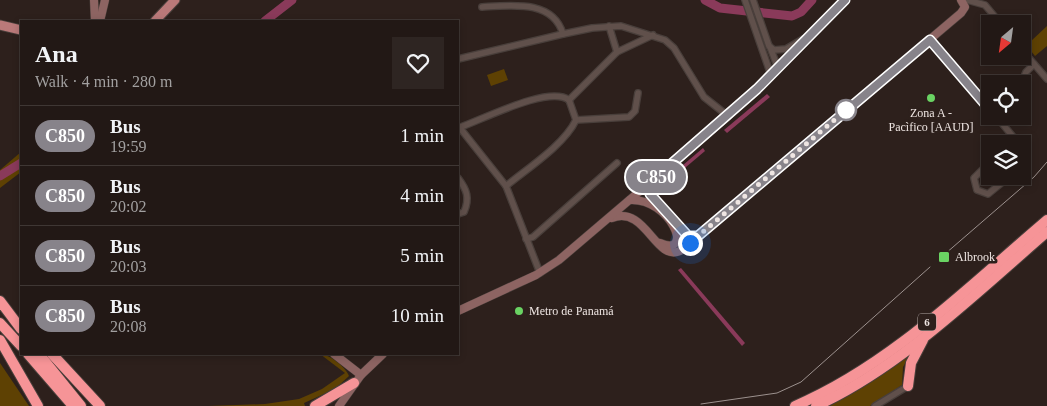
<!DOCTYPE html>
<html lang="en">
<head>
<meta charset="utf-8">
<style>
  body { margin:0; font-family:Georgia,serif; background:#2e2522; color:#f1f3f6; height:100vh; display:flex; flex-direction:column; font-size:19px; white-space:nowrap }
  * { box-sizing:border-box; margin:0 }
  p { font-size:16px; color:#a2a0a0 }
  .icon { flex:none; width:28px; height:28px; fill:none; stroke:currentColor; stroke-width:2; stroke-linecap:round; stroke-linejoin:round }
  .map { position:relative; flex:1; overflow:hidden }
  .drawer { position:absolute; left:20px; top:20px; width:439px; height:335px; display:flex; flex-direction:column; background:#221815; border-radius:0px; box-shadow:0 2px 8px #0003,0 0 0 1px #3f3734 }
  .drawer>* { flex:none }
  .badge { padding:0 10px; border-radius:16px; font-size:18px; line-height:32px }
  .needle { width:32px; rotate:209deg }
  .fabs { position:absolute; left:981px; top:15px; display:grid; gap:10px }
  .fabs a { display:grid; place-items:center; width:50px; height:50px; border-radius:0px; background:#221815; box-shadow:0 2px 8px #0003,0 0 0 1px #3f3734; font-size:25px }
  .you { position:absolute; width:25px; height:25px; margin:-12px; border:4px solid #fff; border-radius:50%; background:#1a73e8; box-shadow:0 0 0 8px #1a73e833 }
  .map>.badge { position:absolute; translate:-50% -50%; box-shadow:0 0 0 2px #fff }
  .round { display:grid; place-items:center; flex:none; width:52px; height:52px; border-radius:0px; background:#2e2522 }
  .summary { display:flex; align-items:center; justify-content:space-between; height:85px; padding:0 15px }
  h1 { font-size:24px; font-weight:600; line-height:38px }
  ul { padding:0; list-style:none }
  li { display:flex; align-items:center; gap:15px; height:60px; padding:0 15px; border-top:1px solid #3f3734 }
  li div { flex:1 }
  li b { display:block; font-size:19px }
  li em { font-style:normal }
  li .badge { min-width:55px; font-weight:700; text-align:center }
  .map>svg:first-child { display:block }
  .green { fill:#5e4103 }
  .water { fill:#8a3a5a }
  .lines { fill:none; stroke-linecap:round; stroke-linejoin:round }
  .river { stroke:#8a3a5a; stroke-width:9 }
  .street-casing { stroke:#493f3b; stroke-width:8 }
  .secondary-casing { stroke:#493f3b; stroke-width:9 }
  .primary-casing { stroke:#493f3b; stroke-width:11 }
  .highway-casing { stroke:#493f3b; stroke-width:12 }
  .street { stroke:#60504b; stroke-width:5.5 }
  .secondary { stroke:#8d6462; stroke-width:8 }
  .primary { stroke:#ba7979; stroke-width:9 }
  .highway { stroke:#f69497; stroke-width:10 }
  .rail { stroke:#9c918e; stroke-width:1 }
  .line-casing { stroke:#fff; stroke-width:11 }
  .line { stroke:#87838a; stroke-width:8 }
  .walk { stroke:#eee5e2; stroke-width:5; stroke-dasharray:0 9 }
  .poi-dot { fill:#6ad363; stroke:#2d201c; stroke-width:2 }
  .stop-dot { fill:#fff; stroke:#87838a; stroke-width:2.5 }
  .labels { text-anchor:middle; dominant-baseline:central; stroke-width:5; stroke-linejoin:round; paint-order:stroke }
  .shield { fill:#2d201c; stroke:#b4aaa7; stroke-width:1 }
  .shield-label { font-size:11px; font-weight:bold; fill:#eee5e2 }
  .poi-label { font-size:12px; fill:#eee5e2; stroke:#2d201c; text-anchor:start }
</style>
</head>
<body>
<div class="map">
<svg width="1047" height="406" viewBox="0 0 1047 406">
  <rect width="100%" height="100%" fill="#2d201c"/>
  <g class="green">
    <path d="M1047,26V46L1035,56L1023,41V35L1030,42Z"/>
    <path d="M504,69L508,80L491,86L487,75Z"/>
    <path d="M21,152V172L0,188V170Z"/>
    <path d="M911,353L903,367L902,385L870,406H830Z"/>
    <path d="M320,354C329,354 346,367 349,376L335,389L304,403L305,406H208L265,404L299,399L322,389L345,373Z"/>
    <path d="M0,363L29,406H0Z"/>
  </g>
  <g class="water">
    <path d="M767,94L770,97L727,133L724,130Z"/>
    <path d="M703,148L705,151L679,173L676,171Z"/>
    <path d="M681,268L745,343L742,346L678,270Z"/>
  </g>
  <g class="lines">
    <g class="river">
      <path d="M705,0L720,8L792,16L801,12L812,0"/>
      <path d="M265,21L292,0"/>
      <path d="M0,176L21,163"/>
    </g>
    <defs>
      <g id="street">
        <path d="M745,0L771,75"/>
        <path d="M753,0L769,46L774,50L786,49L803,39"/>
        <path d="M967,0L985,5L1001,24"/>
        <path d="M482,7C514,5 553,0 563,34"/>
        <path d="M609,26L617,52"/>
        <path d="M930,39L990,110"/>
        <path d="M770,47L778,68"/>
        <path d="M1022,50L1047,79"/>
        <path d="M458,59L563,34L592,28L621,26L665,40L674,48L704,97L728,116"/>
        <path d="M1021,84L1026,72L1034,64"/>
        <path d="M569,100L617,52L653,35"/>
        <path d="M996,116L1019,144"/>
        <path d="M576,120L629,117L635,111L638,93"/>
        <path d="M458,128C482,120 548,85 569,100"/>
        <path d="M460,128L506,186L540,273"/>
        <path d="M1022,148L1027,157L1022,165"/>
        <path d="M990,162L974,178L977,190L988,194L1010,176"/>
        <path d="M458,178C467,190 470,198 464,212L458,214"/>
        <path d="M506,186C528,168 564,145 576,120L569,100"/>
        <path d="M526,239L533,237L617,163"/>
        <path d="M875,406L908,386"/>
      </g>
      <g id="secondary">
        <path d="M94,0L95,21"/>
        <path d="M100,21L105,0"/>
        <path d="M653,181L650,193L663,209"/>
        <path d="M630,200C671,198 695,258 660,243"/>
        <path d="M612,218C646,205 655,262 680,251L961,13L965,7L961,0"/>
        <path d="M676,223L688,236H698"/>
        <path d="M458,311L536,275L559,260L728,116L845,0"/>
        <path d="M334,354L361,375"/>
        <path d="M339,406L361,375L383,354"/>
      </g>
      <g id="primary">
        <path d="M155,21L175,0"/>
        <path d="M0,25L21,30"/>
      </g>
      <g id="highway">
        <path d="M0,301L21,329"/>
        <path d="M0,323L21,346"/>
        <path d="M0,340L38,406"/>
        <path d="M28,354L73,406"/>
        <path d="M39,354L81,406"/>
        <path d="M52,354L100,406"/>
        <path d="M908,386L911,363L923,340"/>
        <path d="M315,406L354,383"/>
        <path d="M795,406C891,365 968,287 1047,220"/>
        <path d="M816,406C900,368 977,292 1047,232"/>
      </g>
    </defs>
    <use href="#street" class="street-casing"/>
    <use href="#secondary" class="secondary-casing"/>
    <use href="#primary" class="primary-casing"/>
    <use href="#highway" class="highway-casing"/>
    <use href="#street" class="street"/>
    <use href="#secondary" class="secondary"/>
    <use href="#primary" class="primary"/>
    <use href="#highway" class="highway"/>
    <g class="rail">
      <path d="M938,260L1034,177L1047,162"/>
      <path d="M701,404L777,393L801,382L930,267"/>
    </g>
  </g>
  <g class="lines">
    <defs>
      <path id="line" d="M845,0L757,89L654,179L650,194L688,236H698L930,40L990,110"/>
    </defs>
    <use href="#line" class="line-casing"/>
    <use href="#line" class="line"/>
    <path class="walk" d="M690,243L846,110"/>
  </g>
  <g class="poi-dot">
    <circle cx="931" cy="98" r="5"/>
    <rect x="938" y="251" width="12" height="12" rx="2.5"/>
    <circle cx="519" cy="311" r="5"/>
  </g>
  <circle class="stop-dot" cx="846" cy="110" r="10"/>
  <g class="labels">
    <rect class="shield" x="918" y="313.5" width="18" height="17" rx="4"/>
    <g class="shield-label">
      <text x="927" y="322">6</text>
    </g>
    <g class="poi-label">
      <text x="931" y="113" text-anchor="middle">Zona A -<tspan x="931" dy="14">Pacìfico [AAUD]</tspan></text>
      <text x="955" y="257">Albrook</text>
      <text x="529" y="311">Metro de Panamá</text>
    </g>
  </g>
</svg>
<div class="fabs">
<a><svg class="needle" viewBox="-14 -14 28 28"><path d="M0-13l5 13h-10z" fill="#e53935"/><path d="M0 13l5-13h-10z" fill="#a2a0a0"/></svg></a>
<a><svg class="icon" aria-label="locate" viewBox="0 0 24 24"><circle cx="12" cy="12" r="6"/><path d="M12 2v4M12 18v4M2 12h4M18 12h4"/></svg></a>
<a><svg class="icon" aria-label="layers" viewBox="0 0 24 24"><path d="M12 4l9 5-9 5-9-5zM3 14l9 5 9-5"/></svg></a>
</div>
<div class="you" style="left:690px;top:243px"></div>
<b class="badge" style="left:656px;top:177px;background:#87838a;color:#fff">C850</b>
<section class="drawer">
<div class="summary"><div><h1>Ana</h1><p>Walk · 4 min · 280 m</p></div><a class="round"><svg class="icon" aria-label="heart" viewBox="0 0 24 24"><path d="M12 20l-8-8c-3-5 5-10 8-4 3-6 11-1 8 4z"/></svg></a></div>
<ul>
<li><span class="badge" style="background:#87838a;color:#fff">C850</span><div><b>Bus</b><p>19:59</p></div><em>1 min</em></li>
<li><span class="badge" style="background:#87838a;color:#fff">C850</span><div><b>Bus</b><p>20:02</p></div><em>4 min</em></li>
<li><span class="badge" style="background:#87838a;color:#fff">C850</span><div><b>Bus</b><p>20:03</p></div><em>5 min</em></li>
<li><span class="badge" style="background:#87838a;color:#fff">C850</span><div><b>Bus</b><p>20:08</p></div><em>10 min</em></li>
</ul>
</section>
</div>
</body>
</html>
